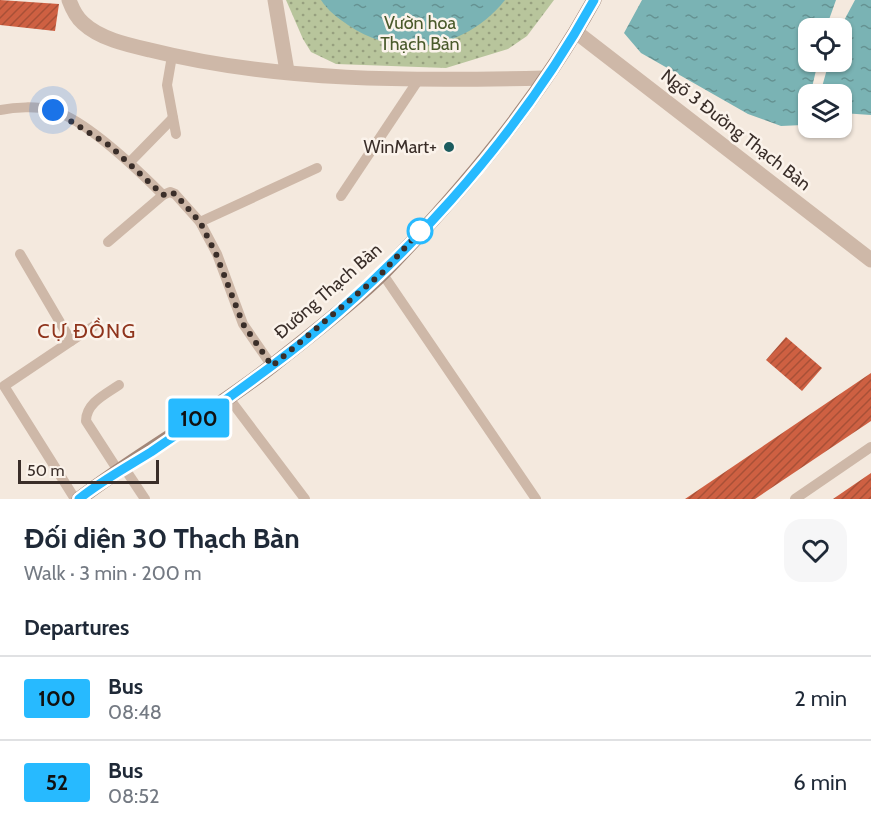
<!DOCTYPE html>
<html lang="en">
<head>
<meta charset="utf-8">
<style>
  body { margin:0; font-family:Cabin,sans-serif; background:#f6f6f7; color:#1f2937; height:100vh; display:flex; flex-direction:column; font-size:22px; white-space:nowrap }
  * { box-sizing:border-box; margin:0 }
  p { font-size:20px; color:#747a83 }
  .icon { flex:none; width:33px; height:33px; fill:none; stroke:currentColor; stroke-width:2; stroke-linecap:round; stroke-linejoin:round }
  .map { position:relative; height:499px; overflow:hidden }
  .sheet { display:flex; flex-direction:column; background:#fff; flex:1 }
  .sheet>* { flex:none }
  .badge { padding:0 12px; border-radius:4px; font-size:21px; line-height:39px }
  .buttons { position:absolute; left:798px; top:18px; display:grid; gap:12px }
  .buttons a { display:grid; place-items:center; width:54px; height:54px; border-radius:12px; background:#fff; box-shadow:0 2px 4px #0004; font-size:30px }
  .scale { position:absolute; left:18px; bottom:15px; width:141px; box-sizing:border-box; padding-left:6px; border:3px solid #3a2e29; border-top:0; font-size:16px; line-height:21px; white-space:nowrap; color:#3a2e29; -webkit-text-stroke:4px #fbf3eb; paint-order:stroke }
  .you { position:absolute; width:30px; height:30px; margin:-15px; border:4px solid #fff; border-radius:50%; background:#1a73e8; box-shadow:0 0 0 9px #1a73e833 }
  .map>.badge { position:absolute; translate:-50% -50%; box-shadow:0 0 0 3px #fff }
  h2 { padding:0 24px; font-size:22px; line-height:54px }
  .round { display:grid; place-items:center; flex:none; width:63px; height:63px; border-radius:18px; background:#f6f6f7 }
  .head { display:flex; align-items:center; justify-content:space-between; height:102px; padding:0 24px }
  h1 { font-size:28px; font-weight:700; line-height:45px }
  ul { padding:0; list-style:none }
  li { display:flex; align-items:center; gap:18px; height:84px; padding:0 24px; border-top:2px solid #e0e1e3 }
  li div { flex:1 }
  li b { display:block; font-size:22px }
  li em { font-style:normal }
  li .badge { min-width:66px; font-weight:700; text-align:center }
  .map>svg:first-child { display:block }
  .park { fill:url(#park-dots) }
  .water { fill:url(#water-ripples) }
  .building { fill:url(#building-hatch) }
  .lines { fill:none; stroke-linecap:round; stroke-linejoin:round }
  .service { stroke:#ceb8a8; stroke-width:10 }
  .minor { stroke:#ceb8a8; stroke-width:15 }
  .secondary { stroke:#a28779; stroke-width:15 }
  .line-casing { stroke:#fff; stroke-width:14 }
  .line { stroke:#27baff; stroke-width:9 }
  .walk { stroke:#3a2e29; stroke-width:6; stroke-dasharray:0 10.8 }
  .poi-dot { fill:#1b5c5f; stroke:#fbf3eb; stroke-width:2 }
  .stop-dot { fill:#fff; stroke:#27baff; stroke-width:3 }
  .labels { text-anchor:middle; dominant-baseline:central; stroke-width:5; stroke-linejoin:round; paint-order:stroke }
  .park-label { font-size:18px; fill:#4a5a2b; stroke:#fbf3eb }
  .street-label { font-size:18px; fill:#3a2e29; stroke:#fbf3eb }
  .poi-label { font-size:18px; fill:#3a2e29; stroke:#fbf3eb; text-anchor:end }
  .neighbourhood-label { font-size:20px; letter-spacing:1.5px; fill:#8f341c; stroke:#fbf3eb }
</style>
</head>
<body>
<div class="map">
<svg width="871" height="499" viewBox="0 0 871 499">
  <defs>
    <pattern id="park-dots" width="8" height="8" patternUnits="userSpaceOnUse" patternTransform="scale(1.5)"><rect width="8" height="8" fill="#b8c59c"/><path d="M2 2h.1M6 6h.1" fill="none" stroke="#97a07f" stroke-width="1.8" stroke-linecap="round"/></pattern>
    <pattern id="water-ripples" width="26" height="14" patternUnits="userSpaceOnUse" patternTransform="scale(1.5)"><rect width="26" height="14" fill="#7ab3b4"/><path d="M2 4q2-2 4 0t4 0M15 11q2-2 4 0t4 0" fill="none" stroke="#659292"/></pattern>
    <pattern id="building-hatch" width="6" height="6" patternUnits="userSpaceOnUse" patternTransform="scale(1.5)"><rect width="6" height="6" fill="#ce6042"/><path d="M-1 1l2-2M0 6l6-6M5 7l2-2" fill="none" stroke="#a85037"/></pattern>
  </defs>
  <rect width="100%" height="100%" fill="#f4e9de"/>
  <path class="park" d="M286,0H554L527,36L508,49L446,68L336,64L311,52L303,39Z"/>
  <g class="water">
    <path d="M321,0H505C466,49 401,61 348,25C338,18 328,11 321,0Z"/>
    <path d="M642,0H836L826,28H808V62H818L803,125L781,126L748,114L641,53L624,33Z"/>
    <path d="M855,0H871V115L842,113V94H820L829,62H842L840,28Z"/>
  </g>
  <g class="building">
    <path d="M0,0L59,4L55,31L0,25Z"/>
    <path d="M786,337L822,368L802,391L766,360Z"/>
    <path d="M871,373V421L755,499H685Z"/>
    <path d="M871,473V499H833Z"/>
  </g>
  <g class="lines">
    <g class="service">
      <path d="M172,56L167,85L176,134"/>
      <path d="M0,110C15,107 37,106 51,110C84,118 139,171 163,195L170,192L175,194L200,222L217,254L243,324L272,366"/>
      <path d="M130,162L173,118"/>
      <path d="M341,196L419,79"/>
      <path d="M200,222L317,168"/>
      <path d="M108,242L163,195"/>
      <path d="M20,254L71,341L4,386L75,499"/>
      <path d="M382,273L536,499"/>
      <path d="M71,341L94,326"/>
      <path d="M119,385C106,394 86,403 86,421L119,472"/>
      <path d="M228,397L305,499"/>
      <path d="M125,469L145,499"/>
      <path d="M795,499L871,447"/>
    </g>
    <g class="minor">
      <path d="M69,0C72,8 76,17 83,23C100,39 128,45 150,50C277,82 414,81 544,78"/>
      <path d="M275,0L287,71"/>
      <path d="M576,32L871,260"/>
    </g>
    <path class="secondary" d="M79,499C141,452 211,414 273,365C308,337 352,304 384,272C463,190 539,100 594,0"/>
  </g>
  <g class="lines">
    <defs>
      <path id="line" d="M79,499C101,481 127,467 151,452C191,425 230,397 269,368C396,274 518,138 594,0"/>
    </defs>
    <use href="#line" class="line-casing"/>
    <use href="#line" class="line"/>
    <path class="walk" d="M53,110L110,146L163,195L170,192L175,194L200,222L216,254L243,324L272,366L382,273L420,231"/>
  </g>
  <circle class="poi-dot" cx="449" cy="147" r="6"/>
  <circle class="stop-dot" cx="420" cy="231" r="12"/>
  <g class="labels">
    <g class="park-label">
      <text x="420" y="23">Vườn hoa<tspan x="420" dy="21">Thạch Bàn</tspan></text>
    </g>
    <g class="street-label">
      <text transform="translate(736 130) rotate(38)">Ngõ 3 Đường Thạch Bàn</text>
      <text transform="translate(328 291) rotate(-41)">Đường Thạch Bàn</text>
    </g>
    <g class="poi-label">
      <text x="437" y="147">WinMart+</text>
    </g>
    <g class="neighbourhood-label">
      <text x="87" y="331">CỰ ĐỒNG</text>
    </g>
  </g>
</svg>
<div class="buttons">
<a><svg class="icon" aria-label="locate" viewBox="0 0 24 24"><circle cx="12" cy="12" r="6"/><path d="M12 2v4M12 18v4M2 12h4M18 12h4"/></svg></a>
<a><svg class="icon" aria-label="layers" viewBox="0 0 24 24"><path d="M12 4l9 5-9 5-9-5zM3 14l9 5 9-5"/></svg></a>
</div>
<div class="scale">50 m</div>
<div class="you" style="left:53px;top:110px"></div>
<b class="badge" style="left:199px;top:418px;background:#27baff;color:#111">100</b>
</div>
<section class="sheet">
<div class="head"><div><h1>Đối diện 30 Thạch Bàn</h1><p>Walk · 3 min · 200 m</p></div><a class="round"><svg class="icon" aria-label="heart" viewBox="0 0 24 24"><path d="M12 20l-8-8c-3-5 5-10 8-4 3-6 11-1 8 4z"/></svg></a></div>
<h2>Departures</h2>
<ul>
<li><span class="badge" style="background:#27baff;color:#111">100</span><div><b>Bus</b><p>08:48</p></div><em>2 min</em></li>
<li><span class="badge" style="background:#27baff;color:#111">52</span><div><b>Bus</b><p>08:52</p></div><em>6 min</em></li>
</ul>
</section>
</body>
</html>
